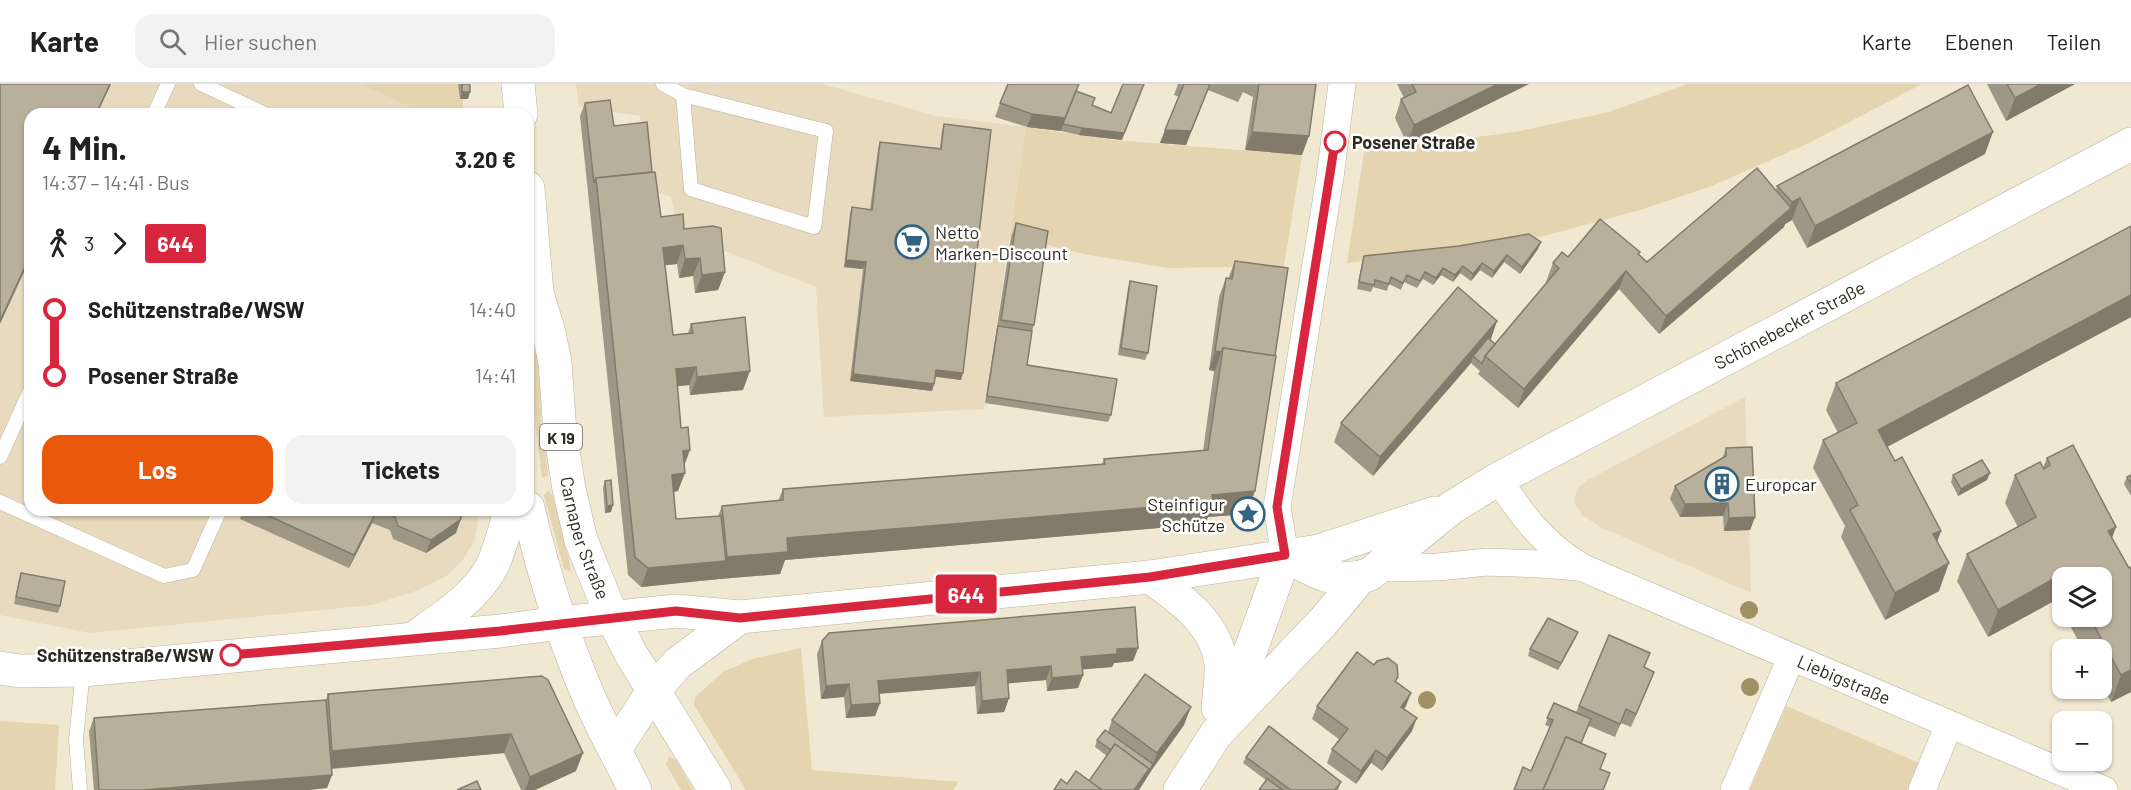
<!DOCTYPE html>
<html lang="de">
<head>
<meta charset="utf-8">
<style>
  body { margin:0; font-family:Barlow,sans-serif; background:#f2f2f2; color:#222; height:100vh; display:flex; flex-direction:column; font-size:22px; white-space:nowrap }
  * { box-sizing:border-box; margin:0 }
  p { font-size:20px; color:#767676 }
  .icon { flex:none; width:33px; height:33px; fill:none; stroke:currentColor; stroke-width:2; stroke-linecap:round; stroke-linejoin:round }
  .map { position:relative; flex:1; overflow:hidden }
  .drawer { position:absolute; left:24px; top:24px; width:510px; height:408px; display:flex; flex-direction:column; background:#fff; border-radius:18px; box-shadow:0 2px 4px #0004 }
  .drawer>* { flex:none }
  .badge { padding:0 12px; border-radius:4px; font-size:21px; line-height:39px }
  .buttons { position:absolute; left:2052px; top:483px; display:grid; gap:12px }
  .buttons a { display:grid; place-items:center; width:60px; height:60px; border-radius:12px; background:#fff; box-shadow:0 2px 4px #0004; font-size:30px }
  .map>.badge { position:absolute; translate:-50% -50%; box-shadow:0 0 0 3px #fff }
  .legs { display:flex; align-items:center; gap:9px; height:66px; padding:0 18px; font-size:20px }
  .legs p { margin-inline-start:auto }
  .overview { display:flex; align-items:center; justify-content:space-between; height:102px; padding:0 18px }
  h1 { font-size:33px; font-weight:700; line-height:45px }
  .primary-button { display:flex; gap:12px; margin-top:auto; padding:12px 18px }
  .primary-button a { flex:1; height:69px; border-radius:18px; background:#ea580c; color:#fff; font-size:24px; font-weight:700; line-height:69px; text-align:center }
  .primary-button a+a { background:#f2f2f2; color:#222 }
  ul { padding:0 18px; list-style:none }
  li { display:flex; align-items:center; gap:21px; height:66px; font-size:22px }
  li i { display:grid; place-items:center; width:9px; height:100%; margin:0 8px; background:currentColor }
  li i::after { content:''; width:15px; height:15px; margin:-8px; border:4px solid; border-radius:50%; background:#fff }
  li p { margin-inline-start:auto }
  li:first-child i { background:linear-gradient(#0000 50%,currentColor 0) }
  li:last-child i { background:linear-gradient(currentColor 50%,#0000 0) }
  header { display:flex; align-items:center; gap:36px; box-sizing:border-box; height:84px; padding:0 30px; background:#fff; border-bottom:2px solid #e0e0e0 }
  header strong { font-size:28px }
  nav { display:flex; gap:33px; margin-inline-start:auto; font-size:21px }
  .search { width:420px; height:54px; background:#f2f2f2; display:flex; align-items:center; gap:15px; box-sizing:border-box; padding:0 21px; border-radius:18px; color:#767676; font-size:22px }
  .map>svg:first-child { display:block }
  .built { fill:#e7dabe }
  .green { fill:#e4d4af }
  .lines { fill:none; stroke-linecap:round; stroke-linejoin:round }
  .service-casing { stroke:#bbb29d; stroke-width:15 }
  .minor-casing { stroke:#bbb29d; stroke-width:28 }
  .tertiary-casing { stroke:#bbb29d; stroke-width:34 }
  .secondary-casing { stroke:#bbb29d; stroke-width:34 }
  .primary-casing { stroke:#bbb29d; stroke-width:34 }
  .service { stroke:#fff; stroke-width:14 }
  .minor { stroke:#fff; stroke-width:27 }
  .tertiary { stroke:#fff; stroke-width:33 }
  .secondary { stroke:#fff; stroke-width:33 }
  .primary { stroke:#fff; stroke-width:33 }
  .tree { fill:#a09165 }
  .wall { fill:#9f9785 }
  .shaded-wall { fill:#827b6c }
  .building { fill:#b9b09b; stroke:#827b6c; stroke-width:1.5 }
  .line-1-casing { stroke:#fff; stroke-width:14 }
  .line-1 { stroke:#d7263d; stroke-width:9 }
  .stop-1-dot { fill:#fff; stroke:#d7263d; stroke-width:3 }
  .labels { text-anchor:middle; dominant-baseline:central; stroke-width:5; stroke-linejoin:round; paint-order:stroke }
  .shield { fill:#fff; stroke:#6c6a64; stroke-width:1.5 }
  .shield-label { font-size:16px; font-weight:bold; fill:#2d2a21 }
  .stop-label { font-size:18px; font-weight:bold; fill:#2d2a21; stroke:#fff; text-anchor:start }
  .poi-label { font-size:18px; fill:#2d2a21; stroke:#fff; text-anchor:start }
  .street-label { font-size:18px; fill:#2d2a21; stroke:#fff }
</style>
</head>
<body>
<header>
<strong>Karte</strong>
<div class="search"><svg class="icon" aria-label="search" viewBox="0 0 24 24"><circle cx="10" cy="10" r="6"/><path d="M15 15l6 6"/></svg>Hier suchen</div>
<nav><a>Karte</a><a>Ebenen</a><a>Teilen</a></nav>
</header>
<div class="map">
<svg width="2131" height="706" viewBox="0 0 2131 706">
  <rect width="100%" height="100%" fill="#f1e8d1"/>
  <g class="built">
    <path d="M0,0H461L464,30H30V426H477L478,439L474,457L463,476L447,492L413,508L372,521L90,549L0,531Z"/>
    <path d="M576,0H822L936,32L1026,43L984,325L824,333L816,203L707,160L679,151L671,113L651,106L640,32L579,23Z"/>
    <path d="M1745,313L1751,509L1600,443L1582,431L1574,418L1577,405L1588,396Z"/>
  </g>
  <g class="green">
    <path d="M361,0H461L464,30H423L422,28Z"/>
    <path d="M1687,0H1922L1807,60L1712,102L1637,127L1525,157L1439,169L1347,179L1365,62L1430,59L1515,48L1609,28Z"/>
    <path d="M1026,43L1113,56L1302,71L1284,182L1168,184L1089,171L1010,152Z"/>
    <path d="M533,268L539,269L541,333L548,391L542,394L535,338Z"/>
    <path d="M548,407L553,412L570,480V487L564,485L544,411Z"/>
    <path d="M801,564L812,686L959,698L953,706H746L694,621L695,613L723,588L752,575Z"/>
    <path d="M1786,622L1919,679L1907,706H1750Z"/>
    <path d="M0,637L59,641L55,706H0Z"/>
    <path d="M669,672L677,677L693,706H681L666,680Z"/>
  </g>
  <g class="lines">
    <defs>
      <g id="service">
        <path d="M201,0L265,30"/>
        <path d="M663,0L683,11L826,47L814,143L691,105L683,11"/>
        <path d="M154,30L168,0"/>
        <path d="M0,373L30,307"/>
        <path d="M0,418L164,492L193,486L220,426"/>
        <path d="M80,706L76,656L83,586"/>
      </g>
      <g id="minor">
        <path id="s1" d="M1498,395C1524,434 1542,459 1583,484L2104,706"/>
        <path d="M1285,471L1277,423L1330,93L1342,0"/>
        <path d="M1379,484L1438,483L1487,478L1540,480L1578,483"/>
        <path d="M1734,706L1791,574"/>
        <path d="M1922,706L1949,641"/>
      </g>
      <g id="tertiary">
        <path d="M414,554C441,535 475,514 491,484C500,467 505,445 510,426"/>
        <path d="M0,584L20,587L83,586L500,547L560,539"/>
      </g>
      <g id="secondary">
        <path id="s2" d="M1285,471C1311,486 1339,503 1370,490L1451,424L1498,395L2131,60"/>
        <path d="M1150,493C1180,514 1218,541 1221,581C1222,595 1219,610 1218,624"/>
        <path d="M560,539L676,527L740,533L1150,493L1319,467L1435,429"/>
        <path d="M1225,629L1251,565L1285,471"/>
        <path d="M615,665L653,607L678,579L740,533"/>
        <path d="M1180,706L1216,650L1323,538L1359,495"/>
      </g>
      <g id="primary">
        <path d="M518,0L521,30"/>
        <path id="s3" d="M528,104L537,209L548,245L555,278L560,348L569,405L581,456L612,533L631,570L715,706"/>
        <path d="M528,424C543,488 562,550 588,611C602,644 620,675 635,706"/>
      </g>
    </defs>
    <use href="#service" class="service-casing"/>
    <use href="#minor" class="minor-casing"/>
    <use href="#tertiary" class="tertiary-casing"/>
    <use href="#secondary" class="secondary-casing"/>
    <use href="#primary" class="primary-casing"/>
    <use href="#service" class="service"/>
    <use href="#minor" class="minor"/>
    <use href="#tertiary" class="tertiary"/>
    <use href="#secondary" class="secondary"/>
    <use href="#primary" class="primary"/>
  </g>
  <g class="tree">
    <circle cx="1749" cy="526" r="9"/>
    <circle cx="1750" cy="603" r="9"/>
    <circle cx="1427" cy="616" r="9"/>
  </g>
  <g class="wall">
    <path d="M458,0H470L468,15H460Z"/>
    <path d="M1178,0H1316L1302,71L1245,66L1253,13L1243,8L1238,18L1208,6L1186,61L1160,59L1179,13L1174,11Z"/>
    <path d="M1397,0H1529L1407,60L1395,34L1401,15L1404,14Z"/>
    <path d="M1987,0H2075L2006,37Z"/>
    <path d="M1076,7L1092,21L1122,56L1079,51L1061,47L1027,43L995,33L1000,19Z"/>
    <path d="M585,19L614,42L652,88L661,133L684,145L725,188L718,206L695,209L693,192L679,194L677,180L665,181L673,251L688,249L691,240L743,306L690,311L689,301L677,302L684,382L678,407L674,408L676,435L718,432L722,422L778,417L783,405L1102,380L1104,375L1203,367L1214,287L1209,286L1219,213L1226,194L1228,195L1235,177L1247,430L1208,433L1205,440L785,476L780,490L719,495L641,503L628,491L580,32Z"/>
    <path d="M944,40L961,296L936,293L932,307L850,297L863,185L844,183L850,130L852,123L870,126L878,65L880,58L940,64L942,47Z"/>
    <path d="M1985,70L1807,164L1792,136L1785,140L1784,143L1659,250L1619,205L1518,324L1478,290L1480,287L1471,279L1373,392L1334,358L1341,339L1490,256L1495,260L1547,198H1546L1553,179L1568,173L1639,171L1647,178L1776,106L1777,102Z"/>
    <path d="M1016,139L1034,241L1032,247L1027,281L1111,331L1108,338L985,319L1011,153Z"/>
    <path d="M1538,165L1520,190L1504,178L1492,194L1480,186L1471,197L1460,189L1453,198L1441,191L1433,201L1423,195L1417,204L1404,198L1401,206L1389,200L1387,207L1373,203L1371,208L1357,205L1362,179L1364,172Z"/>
    <path d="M1130,197L1148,269L1145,276L1118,271L1128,204Z"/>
    <path d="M2131,233L1887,363L1895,377L1941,447L1937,457L1939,507L1885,536L1841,453L1845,442L1813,384L1823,356L1838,349L1826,326L1836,299Z"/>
    <path d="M1726,364L1755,433L1750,446L1724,447L1723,432L1680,433L1670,415L1675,402L1722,375Z"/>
    <path d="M2047,374L2112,454L2131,608L2111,618L2102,601V566H2083L2065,532H2102V494H2062V528L2061,524L2062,519L2054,517L1988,553L1957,497L1967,470L2018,443L2005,419L2015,391L2043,384Z"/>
    <path d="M1953,391L1987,396L1958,412L1951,398Z"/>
    <path d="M2131,391V412L2124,400L2127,393Z"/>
    <path d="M605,397L611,428L605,429L603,404Z"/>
    <path d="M244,426H460L456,449L426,469L393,455L390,446L372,439L349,484L240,435Z"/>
    <path d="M21,489L60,522L58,529L14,520L19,496Z"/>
    <path d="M1578,548L1575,555L1558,586L1528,572L1530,565Z"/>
    <path d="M822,557L1138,564L1133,577L1114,579L1112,583L1082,585L1083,591L1078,604L1047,607L1046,596L1008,599L1009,614L1004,628L977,630L975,602L879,610L880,619L875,632L846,634L844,613L821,615L817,570Z"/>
    <path d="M1374,581L1398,593L1396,597L1406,622L1404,625L1412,647L1382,687L1371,679L1356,700L1327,679L1332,665L1340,656L1312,635L1317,622Z"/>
    <path d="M1645,584L1654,588L1631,643L1621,639L1615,653L1589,642L1581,659L1531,687L1550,643L1545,641L1554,619L1576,628L1579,622Z"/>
    <path d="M542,592L576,687L535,706H521L504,669L332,685L327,704L308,706H94L89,647L94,634L326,616L328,610Z"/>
    <path d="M1112,636L1184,641L1151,687L1139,706H1054L1067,700L1089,697L1107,672L1095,663L1097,656L1108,648Z"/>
    <path d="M1246,673L1341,698L1338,706H1259L1266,696L1243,679Z"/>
  </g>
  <g class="shaded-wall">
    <path d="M110,0H111L97,30H96Z"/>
    <path d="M1079,0L1061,47L1027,43L1032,30Z"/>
    <path d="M1145,0L1122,56L1079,51L1082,44L1124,49Z"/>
    <path d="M1210,0L1186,61L1160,59L1165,46Z"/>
    <path d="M1498,0H1529L1407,60L1414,41Z"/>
    <path d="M2041,0H2075L2006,37L2015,14Z"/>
    <path d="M462,8H470L468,15H460Z"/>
    <path d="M1252,48L1309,52L1302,71L1245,66Z"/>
    <path d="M1993,48L1985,70L1807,164L1815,142Z"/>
    <path d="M1800,114L1792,136L1785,140L1784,143L1659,250L1666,232L1789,126L1792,118Z"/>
    <path d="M1541,158L1538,165L1520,190L1522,183Z"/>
    <path d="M683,161L677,180L657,182L663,164Z"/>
    <path d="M1507,171L1504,178L1492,194L1494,187Z"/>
    <path d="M30,172V175L0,240V237Z"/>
    <path d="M700,174L693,192L679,194L685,175Z"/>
    <path d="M846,176L866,178L863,185L844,183Z"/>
    <path d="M1482,179L1480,186L1471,197L1473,190Z"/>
    <path d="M1463,182L1460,189L1453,198L1455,191Z"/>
    <path d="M1443,184L1441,191L1433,201L1436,194Z"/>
    <path d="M1626,187L1619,205L1518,324L1524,305Z"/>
    <path d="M725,188L718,206L695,209L702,191Z"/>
    <path d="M2131,211V233L1868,373L1878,346Z"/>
    <path d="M1497,237L1491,255L1475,274L1473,272L1471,279L1373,392L1380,373Z"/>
    <path d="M1215,267L1221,268L1215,287L1209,286Z"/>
    <path d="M696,283L689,301L669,303L676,285Z"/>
    <path d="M936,286L963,289L961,296L934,292Z"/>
    <path d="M750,287L743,306L690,311L697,293Z"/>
    <path d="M853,290L934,300L932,307L850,297Z"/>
    <path d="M690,366L683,385V367Z"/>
    <path d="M685,389L678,407L665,409L672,391Z"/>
    <path d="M1990,389L1987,396L1958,412L1961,405Z"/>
    <path d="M1255,407L1247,430L1208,433L1205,440L785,476L780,490L719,495L727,473L787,454L1212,411Z"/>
    <path d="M1728,419L1723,432L1680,433L1685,420Z"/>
    <path d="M613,421L611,428L605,429L607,422Z"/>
    <path d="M377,426L372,439L349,484L354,471Z"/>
    <path d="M1755,433L1750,446L1724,447L1729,434Z"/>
    <path d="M461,435L456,449L426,469L431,456Z"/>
    <path d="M2116,443L2106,471L2108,447Z"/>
    <path d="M1941,447L1931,474L1933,450Z"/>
    <path d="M726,477L719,495L641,503L648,484Z"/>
    <path d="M1949,479L1939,507L1885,536L1895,509Z"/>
    <path d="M2064,489L2054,517L1988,553L1998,526Z"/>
    <path d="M1578,548L1575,555L1558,586L1561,579Z"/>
    <path d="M1138,564L1133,577L1114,579L1112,583L1077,586L1081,573L1117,565Z"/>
    <path d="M1051,582L1046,596L1002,600L1007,586Z"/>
    <path d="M2131,586V608L2111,618L2121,591Z"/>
    <path d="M980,588L975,602L874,610L878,597Z"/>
    <path d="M1654,588L1649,601L1631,643L1636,630Z"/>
    <path d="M1083,591L1078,604L1047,607L1052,594Z"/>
    <path d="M849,600L844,613L821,615L826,602Z"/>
    <path d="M1411,609L1406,622L1396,636L1401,623Z"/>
    <path d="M1009,614L1004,628L977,630L982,617Z"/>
    <path d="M880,619L875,632L846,634L851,621Z"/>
    <path d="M1191,623L1184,641L1151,687L1139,706H1134L1153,680L1157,669Z"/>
    <path d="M1417,634L1412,647L1382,687L1387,674Z"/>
    <path d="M511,650L504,669L326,685L332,667Z"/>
    <path d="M1376,666L1371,679L1356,700L1361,687Z"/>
    <path d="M583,669L576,687L535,706H525L530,693Z"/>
    <path d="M332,691L327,704L308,706H143Z"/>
  </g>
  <g class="building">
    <path d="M0,0H110L96,30H30V172L0,237Z"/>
    <rect x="462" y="0" width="8" height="8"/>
    <path d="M1008,0H1079L1065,34L1032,30L1000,19Z"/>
    <path d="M1123,0H1144L1124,49L1082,44L1063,40L1076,7L1095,14L1092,21L1111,29Z"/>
    <path d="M1184,0H1210L1191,47L1165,46Z"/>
    <path d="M1259,0H1316L1309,52L1252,48Z"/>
    <path d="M1412,0H1498L1414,41L1401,15L1416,8Z"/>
    <path d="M2007,0H2041L2015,14Z"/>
    <path d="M1968,1L1993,48L1815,142L1800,114L1792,118L1777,102Z"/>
    <path d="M610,16L614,42L647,38L652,88L596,94L594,99L585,19Z"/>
    <path d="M944,40L991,46L963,289L936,286L934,300L853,290L866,178L846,176L852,123L872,126L880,58L941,65Z"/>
    <path d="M1757,84L1791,124L1666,232L1626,187L1524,305L1485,272L1559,184L1553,179L1562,168L1568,173L1600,135L1640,168L1638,170L1647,178Z"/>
    <path d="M655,88L661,133L683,130L684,145L713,142L721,144L725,188L702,191L700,174L685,175L683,161L663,164L673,251L693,249L691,240L745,233L750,287L697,293L696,283L676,285L681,344L688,343L690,366L683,367L685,389L672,391L676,435L721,432L726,477L648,484L635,473L596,94Z"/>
    <path d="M1016,139L1048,147L1034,241L1001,236Z"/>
    <path d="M2131,142V211L1878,346L1895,377L1902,373L1941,447L1933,450L1949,479L1895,509L1850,426L1858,421L1823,356L1857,339L1836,299Z"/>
    <path d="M1529,150L1541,158L1522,183L1507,171L1494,187L1482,179L1473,190L1463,182L1455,191L1443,184L1436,194L1425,188L1420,197L1407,191L1403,199L1391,193L1389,200L1375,196L1374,201L1359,198L1364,172L1459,162Z"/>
    <path d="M1235,177L1288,184L1275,272L1223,264L1221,268L1215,267L1226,194L1232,195Z"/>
    <path d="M1130,197L1157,202L1148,269L1121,264Z"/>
    <path d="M1458,203L1497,237L1380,373L1341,339Z"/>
    <path d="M998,242L1032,247L1027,281L1117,295L1111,331L987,312Z"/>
    <path d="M1488,254L1495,260L1485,272L1482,280L1473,272Z"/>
    <path d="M1223,264L1276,272L1255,407L1212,411L1213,418L787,454L788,468L727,473L722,422L783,416V405L1105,380L1104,375L1208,366Z"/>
    <path d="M2073,361L2116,443L2108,447L2129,484L2131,483V586L2121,591L2089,532H2102V494H2072V492L2064,489L1998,526L1967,470L2036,433L2015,391L2040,378L2044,385L2050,381L2047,374Z"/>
    <path d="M1752,363L1755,433L1729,434L1728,419L1685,420L1675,402L1726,372V364Z"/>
    <path d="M1982,376L1990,389L1961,405L1953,391Z"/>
    <path d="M2131,391V400L2127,393Z"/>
    <path d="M611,396L613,421L607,422L605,397Z"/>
    <path d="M256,426H377L354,471Z"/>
    <path d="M378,426H460L461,435L431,456L398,442L395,433Z"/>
    <path d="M21,489L65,497L60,522L16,513Z"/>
    <path d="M1135,523L1138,564L1117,565V570L1081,573L1083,591L1052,594L1051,582L1007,586L1009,614L982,617L980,588L878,597L880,619L851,621L849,600L826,602L822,557L829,549Z"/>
    <path d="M1548,534L1578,548L1561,579L1530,565Z"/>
    <path d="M1609,551L1650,569L1644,583L1654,588L1636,630L1626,625L1620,640L1579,622Z"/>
    <path d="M1357,568L1374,581L1377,577L1388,574L1397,581L1398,593L1395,597L1411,609L1401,623L1417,634L1387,674L1376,666L1361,687L1332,665L1348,645L1317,622Z"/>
    <path d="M1145,590L1191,623L1157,669L1112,636Z"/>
    <path d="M542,592L548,596L583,669L530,693L511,650L332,667L328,610Z"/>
    <path d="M326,616L332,691L143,706H99L94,634Z"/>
    <path d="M1554,619L1591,635L1581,659L1566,653L1543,706H1514L1523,683L1531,687L1553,636L1547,634Z"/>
    <path d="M1269,642L1341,698L1335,706H1291L1246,673Z"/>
    <path d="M1105,646L1153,680L1149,687V685L1115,660L1111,666L1097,656Z"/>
    <path d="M1566,653L1606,670L1600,685L1610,689L1603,706H1543Z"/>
    <path d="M1115,660L1149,685L1134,706H1102L1089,697Z"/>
    <path d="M1076,687L1102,706H1054L1061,695L1067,700Z"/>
    <path d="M1267,695L1283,706H1259Z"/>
    <path d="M477,697L481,706H457Z"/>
  </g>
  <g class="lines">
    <defs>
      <path id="line-1" d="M231,571L500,547L676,527L740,534L1150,493L1285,471L1277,423L1335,58"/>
    </defs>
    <use href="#line-1" class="line-1-casing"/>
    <use href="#line-1" class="line-1"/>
  </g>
  <defs>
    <symbol id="supermarket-ring" viewBox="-11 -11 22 22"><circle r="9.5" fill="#fff" stroke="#326381" stroke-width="1.5"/><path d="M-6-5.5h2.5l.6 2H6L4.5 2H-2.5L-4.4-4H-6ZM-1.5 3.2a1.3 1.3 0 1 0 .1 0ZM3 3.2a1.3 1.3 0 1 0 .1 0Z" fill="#326381"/></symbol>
    <symbol id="building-ring" viewBox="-11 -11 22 22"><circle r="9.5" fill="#fff" stroke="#326381" stroke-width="1.5"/><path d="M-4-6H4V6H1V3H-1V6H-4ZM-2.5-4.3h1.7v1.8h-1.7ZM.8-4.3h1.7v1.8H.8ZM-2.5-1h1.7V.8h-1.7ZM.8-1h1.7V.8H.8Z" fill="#326381"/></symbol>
    <symbol id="sight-ring" viewBox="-11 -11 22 22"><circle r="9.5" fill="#fff" stroke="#326381" stroke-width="1.5"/><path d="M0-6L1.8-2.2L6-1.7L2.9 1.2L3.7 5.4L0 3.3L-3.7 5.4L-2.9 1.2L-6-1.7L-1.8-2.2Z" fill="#326381"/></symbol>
  </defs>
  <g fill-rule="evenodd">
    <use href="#supermarket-ring" x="893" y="139" width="38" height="38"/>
    <use href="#building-ring" x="1703" y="381" width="38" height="38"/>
    <use href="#sight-ring" x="1229" y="411" width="38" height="38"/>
  </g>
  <g class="stop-1-dot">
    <circle cx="1335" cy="58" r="10"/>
    <circle cx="231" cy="571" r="10"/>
  </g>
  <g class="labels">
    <rect class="shield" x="540" y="340" width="42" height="26" rx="4.5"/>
    <g class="shield-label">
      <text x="561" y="353">K 19</text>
    </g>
    <g class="stop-label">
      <text x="1352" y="58">Posener Straße</text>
      <text x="214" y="571" text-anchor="end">Schützenstraße/WSW</text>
    </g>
    <g class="poi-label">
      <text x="935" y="148">Netto<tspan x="935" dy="21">Marken-Discount</tspan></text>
      <text x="1745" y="400">Europcar</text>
      <text x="1225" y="420" text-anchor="end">Steinfigur<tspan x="1225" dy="21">Schütze</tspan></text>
    </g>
    <g class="street-label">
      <text stroke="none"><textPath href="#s2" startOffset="580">Schönebecker Straße</textPath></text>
      <text stroke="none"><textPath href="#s3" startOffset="356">Carnaper Straße</textPath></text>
      <text stroke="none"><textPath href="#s1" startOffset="408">Liebigstraße</textPath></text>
    </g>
  </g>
</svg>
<div class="buttons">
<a><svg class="icon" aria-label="layers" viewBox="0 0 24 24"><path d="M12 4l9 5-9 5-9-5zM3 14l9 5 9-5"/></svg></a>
<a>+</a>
<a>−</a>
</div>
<b class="badge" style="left:966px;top:510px;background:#d7263d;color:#fff">644</b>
<section class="drawer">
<div class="overview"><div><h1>4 Min.</h1><p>14:37 – 14:41 · Bus</p></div><b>3.20 €</b></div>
<div class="legs"><svg class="icon" aria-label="walk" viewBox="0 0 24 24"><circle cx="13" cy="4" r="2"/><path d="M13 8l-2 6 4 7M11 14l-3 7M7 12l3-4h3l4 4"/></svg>3<svg class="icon" aria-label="forward" viewBox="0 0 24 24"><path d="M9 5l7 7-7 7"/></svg><b class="badge" style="background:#d7263d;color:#fff">644</b></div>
<ul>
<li><i style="color:#d7263d"></i><b>Schützenstraße/WSW</b><p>14:40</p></li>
<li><i style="color:#d7263d"></i><b>Posener Straße</b><p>14:41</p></li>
</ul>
<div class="primary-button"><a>Los</a><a>Tickets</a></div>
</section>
</div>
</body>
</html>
